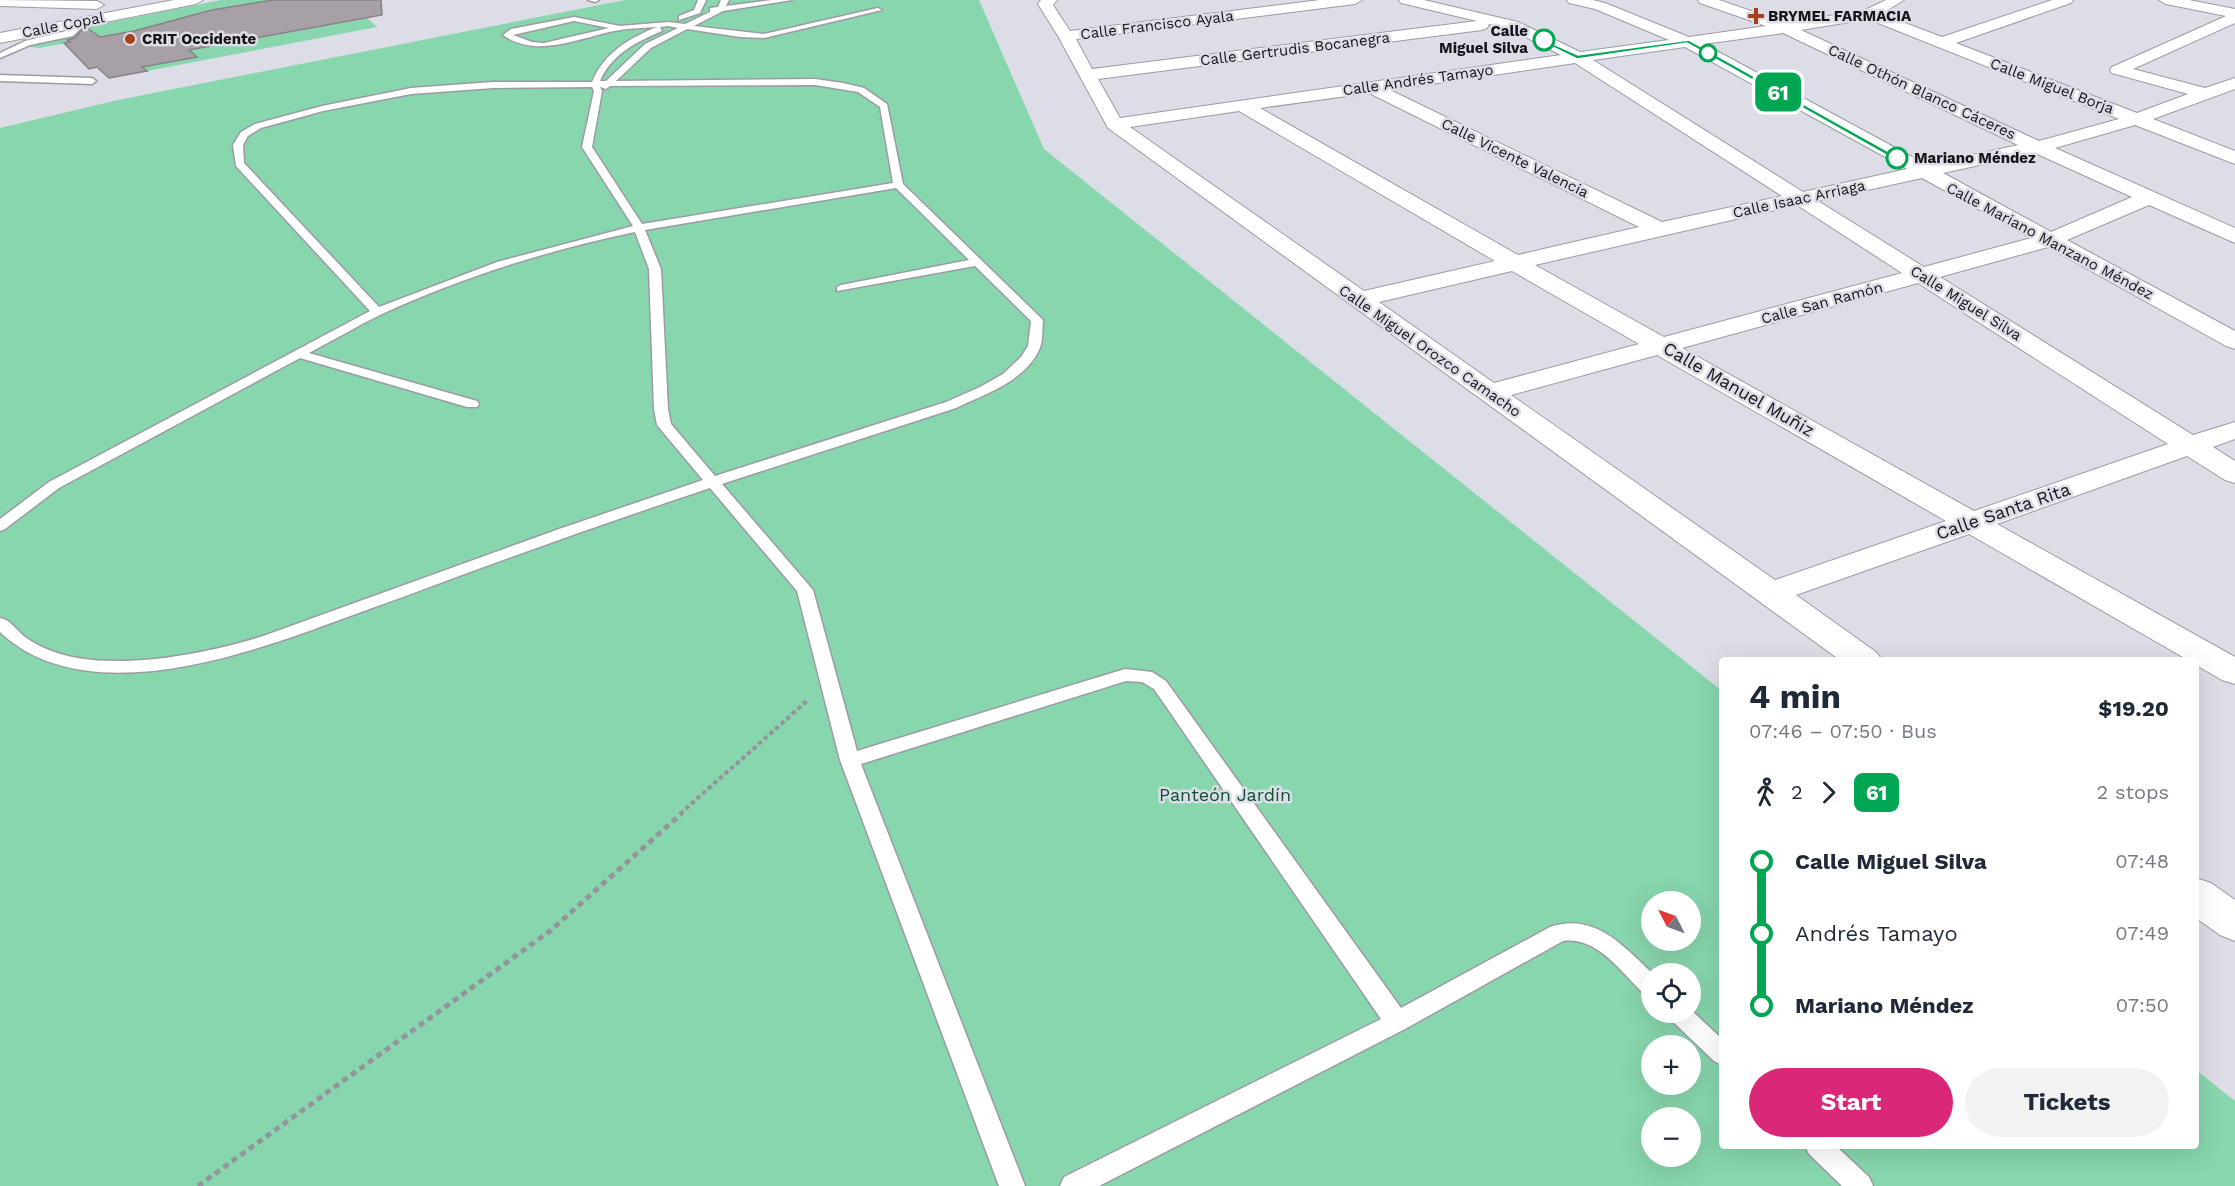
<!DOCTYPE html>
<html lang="en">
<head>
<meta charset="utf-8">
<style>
  body { margin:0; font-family:"Work Sans",sans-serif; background:#f2f2f3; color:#1f2937; height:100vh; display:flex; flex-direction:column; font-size:22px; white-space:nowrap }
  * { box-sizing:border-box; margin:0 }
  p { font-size:20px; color:#747a83 }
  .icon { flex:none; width:33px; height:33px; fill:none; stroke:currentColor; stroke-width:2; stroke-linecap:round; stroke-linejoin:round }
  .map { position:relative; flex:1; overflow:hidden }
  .side { position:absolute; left:1719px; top:657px; width:480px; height:492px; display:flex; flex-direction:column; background:#fff; border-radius:6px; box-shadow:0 6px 24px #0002 }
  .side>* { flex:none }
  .badge { padding:0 12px; border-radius:9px; font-size:21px; line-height:39px }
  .needle { width:39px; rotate:312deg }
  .tools { position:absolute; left:1641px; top:891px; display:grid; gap:12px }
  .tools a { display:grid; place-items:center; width:60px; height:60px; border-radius:50%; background:#fff; box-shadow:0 6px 24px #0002; font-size:30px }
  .map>.badge { position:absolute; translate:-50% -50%; box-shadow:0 0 0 3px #fff }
  .legs { display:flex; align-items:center; gap:9px; height:66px; padding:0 30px; font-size:20px }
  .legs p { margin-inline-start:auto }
  .summary { display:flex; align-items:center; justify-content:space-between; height:102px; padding:0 30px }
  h1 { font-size:33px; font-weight:700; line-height:45px }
  .cta { display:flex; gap:12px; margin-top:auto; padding:12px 30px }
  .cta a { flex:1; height:69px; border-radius:36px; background:#db2777; color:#fff; font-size:24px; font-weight:700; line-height:69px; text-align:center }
  .cta a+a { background:#f2f2f3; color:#1f2937 }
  ul { padding:0 30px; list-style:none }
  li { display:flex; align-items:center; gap:21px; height:72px; font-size:22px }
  li i { display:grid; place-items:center; width:9px; height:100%; margin:0 8px; background:currentColor }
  li i::after { content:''; width:15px; height:15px; margin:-8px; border:4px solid; border-radius:50%; background:#fff }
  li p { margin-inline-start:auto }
  li:first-child i { background:linear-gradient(#0000 50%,currentColor 0) }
  li:last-child i { background:linear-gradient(currentColor 50%,#0000 0) }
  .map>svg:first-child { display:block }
  .green { fill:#88d6ad; fill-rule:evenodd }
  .building { fill:#a8a0a7; stroke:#898188; stroke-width:1.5 }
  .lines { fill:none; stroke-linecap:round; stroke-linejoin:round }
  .lane-casing { stroke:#9b9ba4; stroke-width:3 }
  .street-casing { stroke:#9b9ba4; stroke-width:2 }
  .path-far1 { stroke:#94949c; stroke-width:4; stroke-dasharray:4.5 3; stroke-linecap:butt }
  .path { stroke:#94949c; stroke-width:5; stroke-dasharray:6 4.5; stroke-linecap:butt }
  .lane { fill:#fff; fill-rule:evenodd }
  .street { fill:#fff; fill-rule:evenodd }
  .line-1 { fill:#00a651; stroke:#fff; stroke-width:1.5 }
  .poi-dot { fill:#a7401c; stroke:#dddde7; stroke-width:2 }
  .stop-1-dot { fill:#fff; stroke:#00a651; stroke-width:3 }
  .labels { text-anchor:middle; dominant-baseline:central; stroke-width:5; stroke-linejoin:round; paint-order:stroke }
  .far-poi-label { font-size:15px; font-weight:bold; fill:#151418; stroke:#dddde7; text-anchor:start }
  .far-street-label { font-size:15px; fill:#151418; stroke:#dddde7 }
  .far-stop-label { font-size:15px; font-weight:bold; fill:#151418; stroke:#dddde7; text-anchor:end }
  .street-label { font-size:18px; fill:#151418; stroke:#dddde7 }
  .park-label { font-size:18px; fill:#0d4f34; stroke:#dddde7 }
</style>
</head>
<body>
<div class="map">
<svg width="2235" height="1186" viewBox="0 0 2235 1186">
  <rect width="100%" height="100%" fill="#dddde7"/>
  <g class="green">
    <path d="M221,0H273L212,10L134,31L39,48L29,47C45,38 64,39 81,32L82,28Z"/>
    <path d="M625,0H979L1044,149L1722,691V1146H2196V1070L2235,1101V1186H0V128L118,100ZM1652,902H1690V940H1652ZM1652,974H1690V1012H1652ZM1652,1046H1690V1084H1652ZM1652,1118H1690V1156H1652Z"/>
    <path d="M351,4L377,27L147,71L142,67L197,57L169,35L187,30L210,46L355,19Z"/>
  </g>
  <path class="building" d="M273,0H381L382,15L189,50L197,57L142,67L147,71L109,78L97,67L89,69L64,43L70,42L67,40L75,38L82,29L87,28L100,37L134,31L212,10Z"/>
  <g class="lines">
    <defs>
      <g id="lane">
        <path d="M588,0H599L595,2Z"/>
        <path d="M698,0H706L700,13L679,20V16L694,10Z"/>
        <path d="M721,0H729L726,6L772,0H792L723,11L694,26L764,34L878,8L882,10L764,38L740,37L687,29L651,48L616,81L815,79L843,83L864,88L887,104L903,184L1043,320C1042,329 1043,340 1040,348C1026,381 985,394 956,408L722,484L813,590L857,751L1125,669L1152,672L1166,681L1401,1008L1550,927C1595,912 1623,946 1653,974L1652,996L1644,994C1621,972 1597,936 1563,941L1405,1029L1099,1186H1060L1064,1177L1381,1019L1154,689L1142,682L1126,681L861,764L1025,1186H999L840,760L797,591L710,488C629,515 549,543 470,572C427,588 384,604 342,619C248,654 85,713 0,632V618C11,620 16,630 25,637C32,642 41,647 49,650C107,674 208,654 266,635L559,529L703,480L657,425L654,409L649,269L635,232C549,250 462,277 382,314C357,326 334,340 309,353L477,401L479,404L477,407H467L300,358L59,488L5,529L0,531V519L49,482L370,311L236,166L233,145L241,132L255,124L322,106L411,88L493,82H592C604,53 629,38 657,27C645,28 632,28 620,30C582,36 539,60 503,35L511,29L574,17L620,26L668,22L685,24L710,12V8L718,7ZM574,21L609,28L544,43L532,42L513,35ZM668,26L678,28L645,44L606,81H600C612,54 636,42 662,31L660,27ZM815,85L858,92L880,107L893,183L642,224L592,147L602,91L600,87L606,89L610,86ZM592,87L594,91L582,147L633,226L497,262L379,307L244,163L243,145L248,136L261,128L323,111L411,94L493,88ZM896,188L969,260L841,285L837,287V291L975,266L1031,321L1028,346L1021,357L1003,374L980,387L946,402L715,476L671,424L668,409L661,269L645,230Z"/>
        <path d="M61,23L80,29L73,36L30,45L0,58V53L25,41L70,30L58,27L57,25Z"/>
        <path d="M0,75L92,78L96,81L92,84L0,81Z"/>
        <path d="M1690,1009L1722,1039V1065L1714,1061L1670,1019L1667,1012H1690Z"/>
        <path d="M1805,1146H1836L1869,1177L1873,1186H1842L1809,1154Z"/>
      </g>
      <g id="street">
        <path d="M0,0L97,1L104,5L97,9L0,6Z"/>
        <path d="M174,0H203L196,4L0,43V33Z"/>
        <path d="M1041,0H1057L1053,5L1070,31L1320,0H1362L1355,4L1076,39L1092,69L1477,21L1401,3L1399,0H1424L1518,22L1580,52L1669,40L1595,9L1569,3L1567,0H1593L1605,3L1689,37L1766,26L1700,3L1698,0H1719L1786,23L1865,10L1886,0H1904L1881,14L1942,37L2052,0H2073L2071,3L1956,43L2137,113L2188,94L2112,73L2110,70L2112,67L2226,16L2166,4L2159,0H2189L2235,9V23L2133,69L2205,88L2235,78V89L2153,119L2235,151V164L2135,125L2055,148L2235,228V243L2149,205L2067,240L2235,331V349L2226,346L2048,247L1940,277L2193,435L2235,422V439L2213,447L2235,461V483L2225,480L2187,456L1997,524L2235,657V684L2222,680L2196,665V660H2188L1969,534L1796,595L1876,652L1882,660H1840L1108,128L1058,36L1038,4ZM1868,19L2119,119L2039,141L1801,30ZM1489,24L1508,28L1561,55L1120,118L1098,79L1482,30L1487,28ZM1783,33L2018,145L1927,165L1704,44ZM1685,47L1907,169L1803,192L1593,60ZM1575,63L1782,196L1662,222L1390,90ZM1369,93L1639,227L1518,255L1260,108ZM1239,111L1495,261L1364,291L1130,127ZM2035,153L2132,197L2051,232L1943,173ZM1922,178L2031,238L1924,267L1818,201ZM1797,205L1902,273L1664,337L1535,265ZM1512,271L1639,344L1494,383L1379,302ZM1918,283L2168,444L1974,511L1682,348ZM1657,355L1946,521L1775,580L1511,395Z"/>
        <path d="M2196,878L2211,883L2235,900V941L2220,935L2196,918Z"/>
      </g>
    </defs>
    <use href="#lane" class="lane-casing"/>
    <use href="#street" class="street-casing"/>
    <path class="path-far1" d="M680,814L807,701"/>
    <path class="path" d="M198,1186L550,931L682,813"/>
    <use href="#lane" class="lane"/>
    <use href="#street" class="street"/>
  </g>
  <path class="line-1" d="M1542,39L1578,55L1689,40L1900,158L1895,160L1687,43L1577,59L1542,42Z"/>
  <g class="poi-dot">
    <path d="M1753 7h6v6h6v6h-6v6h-6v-6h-6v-6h6z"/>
    <circle cx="130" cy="39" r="6"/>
  </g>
  <g class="stop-1-dot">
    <circle cx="1544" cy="40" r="10"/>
    <circle cx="1708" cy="53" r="8"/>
    <circle cx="1897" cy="158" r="10"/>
  </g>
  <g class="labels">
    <g class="far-poi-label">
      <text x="1768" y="16">BRYMEL FARMACIA</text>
      <text x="142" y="39">CRIT Occidente</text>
    </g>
    <g class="far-street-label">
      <text transform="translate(63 25) rotate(-11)">Calle Copal</text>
      <text transform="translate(1157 25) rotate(-7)">Calle Francisco Ayala</text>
      <text transform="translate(1295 49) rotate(-7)">Calle Gertrudis Bocanegra</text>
      <text transform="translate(1418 80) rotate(-8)">Calle Andrés Tamayo</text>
      <text transform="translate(2052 86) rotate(21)">Calle Miguel Borja</text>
      <text transform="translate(1922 92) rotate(25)">Calle Othón Blanco Cáceres</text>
      <text transform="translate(1515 158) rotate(26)">Calle Vicente Valencia</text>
      <text transform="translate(1799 199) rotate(-12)">Calle Isaac Arriaga</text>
      <text transform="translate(2050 241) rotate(28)">Calle Mariano Manzano Méndez</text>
      <text transform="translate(1822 303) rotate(-15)">Calle San Ramón</text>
      <text transform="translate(1966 303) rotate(32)">Calle Miguel Silva</text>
      <text transform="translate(1430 351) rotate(35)">Calle Miguel Orozco Camacho</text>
    </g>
    <g class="far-stop-label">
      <text x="1528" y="31">Calle<tspan x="1528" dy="17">Miguel Silva</tspan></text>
      <text x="1914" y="158" text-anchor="start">Mariano Méndez</text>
    </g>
    <g class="street-label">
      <text transform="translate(1739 389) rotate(30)">Calle Manuel Muñiz</text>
      <text transform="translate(2003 511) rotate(-19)">Calle Santa Rita</text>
    </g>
    <g class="park-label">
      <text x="1225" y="794">Panteón Jardín</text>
    </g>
  </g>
</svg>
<div class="tools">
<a><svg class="needle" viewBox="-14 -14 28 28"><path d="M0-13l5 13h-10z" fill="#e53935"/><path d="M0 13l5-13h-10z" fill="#747a83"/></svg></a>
<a><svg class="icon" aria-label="locate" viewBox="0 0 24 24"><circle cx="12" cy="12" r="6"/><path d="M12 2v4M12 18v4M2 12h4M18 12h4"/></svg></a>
<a>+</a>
<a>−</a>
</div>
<b class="badge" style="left:1778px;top:92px;background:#00a651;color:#fff">61</b>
<section class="side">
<div class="summary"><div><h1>4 min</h1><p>07:46 – 07:50 · Bus</p></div><b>$19.20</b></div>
<div class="legs"><svg class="icon" aria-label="walk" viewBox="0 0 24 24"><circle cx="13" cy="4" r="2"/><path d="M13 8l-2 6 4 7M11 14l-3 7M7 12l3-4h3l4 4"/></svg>2<svg class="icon" aria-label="forward" viewBox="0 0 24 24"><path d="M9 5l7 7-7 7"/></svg><b class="badge" style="background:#00a651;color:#fff">61</b><p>2 stops</p></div>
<ul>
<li><i style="color:#00a651"></i><b>Calle Miguel Silva</b><p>07:48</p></li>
<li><i style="color:#00a651"></i><span>Andrés Tamayo</span><p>07:49</p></li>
<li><i style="color:#00a651"></i><b>Mariano Méndez</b><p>07:50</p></li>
</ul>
<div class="cta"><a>Start</a><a>Tickets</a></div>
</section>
</div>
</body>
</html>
